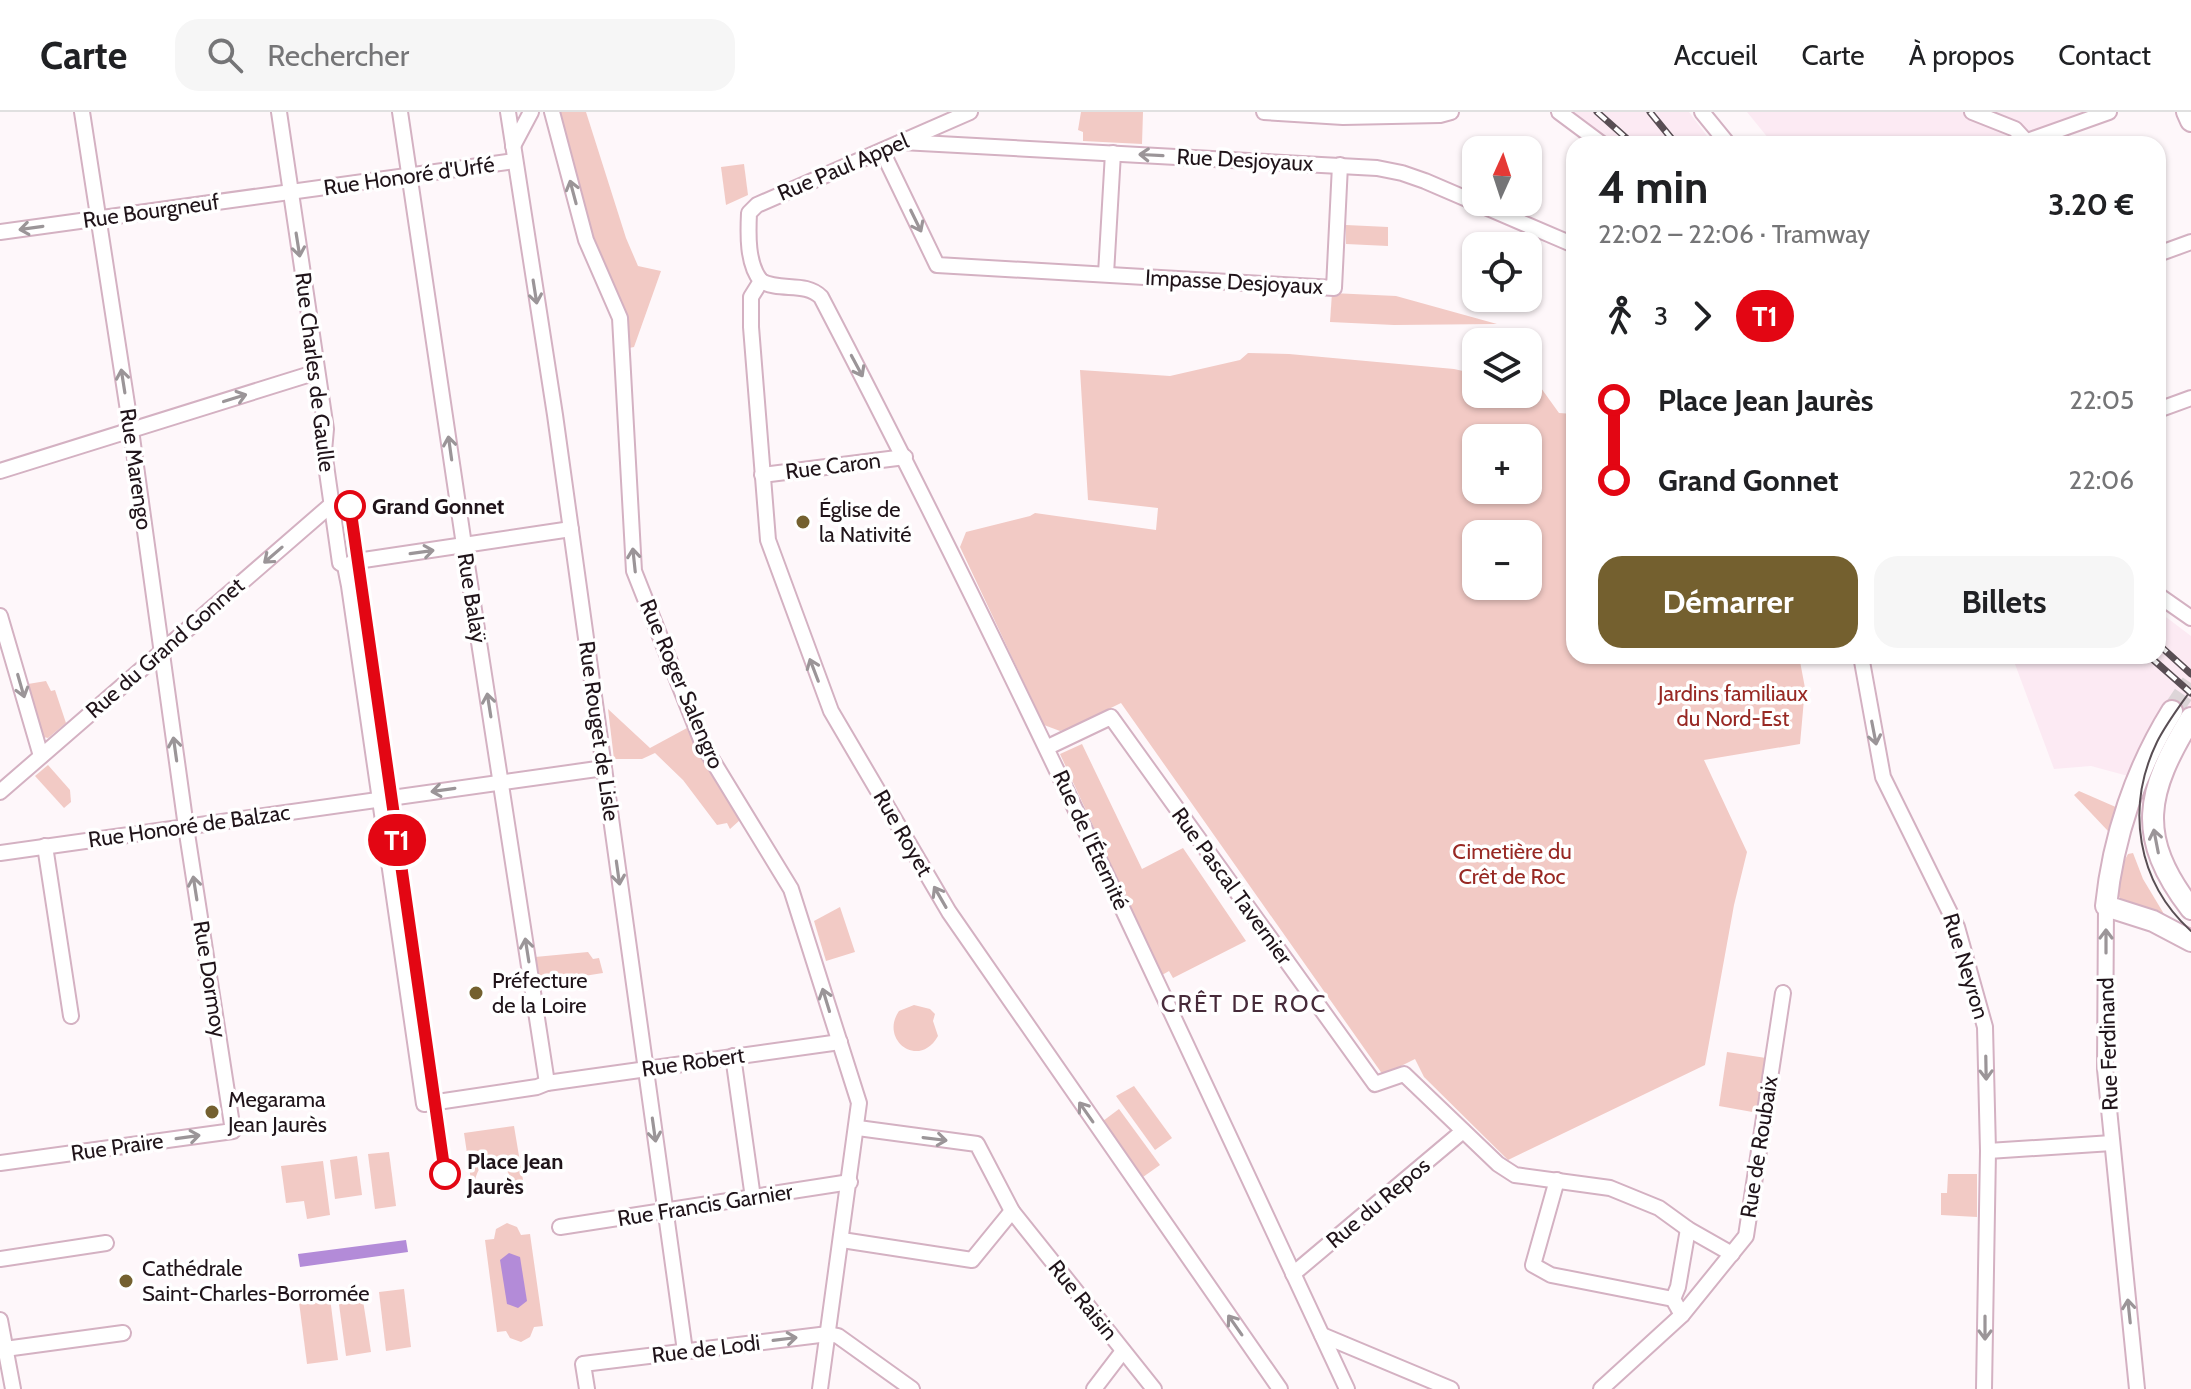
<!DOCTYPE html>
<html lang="fr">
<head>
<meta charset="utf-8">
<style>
  body { margin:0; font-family:Cabin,sans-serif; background:#f6f6f6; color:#202124; height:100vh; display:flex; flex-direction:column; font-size:30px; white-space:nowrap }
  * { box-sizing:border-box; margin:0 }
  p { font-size:26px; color:#757577 }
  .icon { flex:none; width:44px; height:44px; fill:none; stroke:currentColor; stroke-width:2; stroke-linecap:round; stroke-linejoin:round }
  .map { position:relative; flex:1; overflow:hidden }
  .details { position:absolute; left:1566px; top:24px; width:600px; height:528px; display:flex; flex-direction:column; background:#fff; border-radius:24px; box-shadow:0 2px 6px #0004 }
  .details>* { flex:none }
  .badge { padding:0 16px; border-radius:26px; font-size:28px; line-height:52px }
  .needle { width:52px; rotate:3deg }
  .buttons { position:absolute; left:1462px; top:24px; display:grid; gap:16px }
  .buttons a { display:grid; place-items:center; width:80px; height:80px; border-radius:16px; background:#fff; box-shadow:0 2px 6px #0004; font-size:40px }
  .map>.badge { position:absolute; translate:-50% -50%; box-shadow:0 0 0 4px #fff }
  .legs { display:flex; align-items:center; gap:12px; height:88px; padding:0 32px; font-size:26px }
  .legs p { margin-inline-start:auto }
  .head { display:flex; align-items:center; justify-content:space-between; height:136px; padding:0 32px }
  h1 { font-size:44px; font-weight:700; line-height:60px }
  .cta { display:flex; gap:16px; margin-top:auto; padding:16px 32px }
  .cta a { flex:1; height:92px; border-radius:24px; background:#74602f; color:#fff; font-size:32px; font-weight:700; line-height:92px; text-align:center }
  .cta a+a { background:#f6f6f6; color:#202124 }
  ul { padding:0 32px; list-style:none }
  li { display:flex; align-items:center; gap:28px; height:80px; font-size:30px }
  li i { display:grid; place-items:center; width:12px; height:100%; margin:0 10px; background:currentColor }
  li i::after { content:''; width:20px; height:20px; margin:-10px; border:6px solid; border-radius:50%; background:#fff }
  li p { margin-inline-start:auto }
  li:first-child i { background:linear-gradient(#0000 50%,currentColor 0) }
  li:last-child i { background:linear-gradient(currentColor 50%,#0000 0) }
  header { display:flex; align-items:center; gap:48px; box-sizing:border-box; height:112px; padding:0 40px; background:#fff; border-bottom:2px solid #e0e0e0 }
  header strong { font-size:38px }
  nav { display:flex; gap:44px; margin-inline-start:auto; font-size:28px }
  .search { width:560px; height:72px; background:#f6f6f6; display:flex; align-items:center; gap:20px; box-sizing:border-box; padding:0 28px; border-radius:24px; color:#757577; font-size:30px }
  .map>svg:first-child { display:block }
  .built { fill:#fceaf3 }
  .green { fill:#f2cac5; fill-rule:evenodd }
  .water { fill:#b38bd8 }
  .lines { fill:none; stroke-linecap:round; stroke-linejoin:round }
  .secondary-tunnel { stroke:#ddd5d8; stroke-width:20; stroke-dasharray:20 10; stroke-linecap:butt }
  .street-casing { stroke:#d4b1c2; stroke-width:18 }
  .secondary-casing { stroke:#d4b1c2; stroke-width:24 }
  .street { stroke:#fff; stroke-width:14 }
  .secondary { stroke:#fff; stroke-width:20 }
  .tram { stroke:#594e54; stroke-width:2 }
  .rail-casing { stroke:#594e54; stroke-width:7 }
  .rail { stroke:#fff; stroke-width:4; stroke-dasharray:12; stroke-linecap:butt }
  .oneway { stroke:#9b9598 }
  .line-1-casing { stroke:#fff; stroke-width:18 }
  .line-1 { stroke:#e30613; stroke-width:12 }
  .stop-1-dot { fill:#fff; stroke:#e30613; stroke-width:4 }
  .poi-dot { fill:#74602f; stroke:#fff; stroke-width:3 }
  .labels { text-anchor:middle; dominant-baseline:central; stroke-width:7; stroke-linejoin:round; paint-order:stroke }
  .street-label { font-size:22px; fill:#20141a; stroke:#fff }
  .stop-label { font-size:22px; font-weight:bold; fill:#20141a; stroke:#fff; text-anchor:start }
  .poi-label { font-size:22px; fill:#20141a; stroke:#fff; text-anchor:start }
  .park-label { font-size:22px; fill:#982924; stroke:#fff }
  .neighbourhood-label { font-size:24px; letter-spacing:2px; fill:#472b3a; stroke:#fff }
</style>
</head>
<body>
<header>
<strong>Carte</strong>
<div class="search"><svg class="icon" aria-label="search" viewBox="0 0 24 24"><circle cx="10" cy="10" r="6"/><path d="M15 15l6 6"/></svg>Rechercher</div>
<nav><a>Accueil</a><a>Carte</a><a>À propos</a><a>Contact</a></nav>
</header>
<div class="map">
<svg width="2191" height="1277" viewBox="0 0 2191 1277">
  <rect width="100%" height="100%" fill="#fef7fa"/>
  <g class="built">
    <path d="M1566,0H1689L1713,32H1609Z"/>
    <path d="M1747,0H2112L2025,32H1773Z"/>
    <path d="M2158,499L2191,524V621L2157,603L2128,664L2091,654L2054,657L2012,544H2158Z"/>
  </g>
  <g class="green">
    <path d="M560,0H586L626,126L638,154L661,159L634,235L629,236L627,205L588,112Z"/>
    <path d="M1081,0H1143L1142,32L1083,29V20L1078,18Z"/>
    <path d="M744,52L748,83L726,93L721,55Z"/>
    <path d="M1346,113L1388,115V134L1346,132Z"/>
    <path d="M1332,181L1396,184L1497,212L1394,213L1330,210Z"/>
    <path d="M1248,241L1289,242L1454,257L1476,262V282H1528V273L1541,276L1559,301L1574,302V544H1799L1805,576L1800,632L1704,648L1747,740L1734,793L1705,953L1508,1048L1424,965L1415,947L1383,963L1121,591L1068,617L1060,619L1044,613L960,435L966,420L1030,404L1035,401L1156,418L1158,396L1088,388L1080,258L1170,264L1240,248ZM1476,326H1528V378H1476ZM1476,422H1528V474H1476Z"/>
    <path d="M46,569L51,579L55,578L66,611L48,626L43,625L28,572Z"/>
    <path d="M608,597L650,636L687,616L740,708L730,717L727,711L717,713L683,668L655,641L642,647H614Z"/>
    <path d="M1082,632L1142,757L1183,736L1246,829L1173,866L1169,859L1162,863L1060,642Z"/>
    <path d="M48,653L70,678L71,690L64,696L35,664Z"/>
    <path d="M2079,679L2118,696L2108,719L2074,683Z"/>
    <path d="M2133,741L2143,767L2164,802L2159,805L2124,793L2116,779L2120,757L2128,742Z"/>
    <path d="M840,795L855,840L826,849L814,809Z"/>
    <path d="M588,840L593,847L599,846L603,861L539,871L535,845Z"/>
    <path d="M914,893L930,897L935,902L933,909L938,924C919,958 879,928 899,899Z"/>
    <path d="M1727,940L1766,946L1758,1001L1719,994Z"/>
    <path d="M1134,974L1172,1026L1155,1038L1116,984Z"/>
    <path d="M1119,997L1160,1053L1143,1065L1103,1009Z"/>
    <path d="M514,1014L523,1068L513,1069L507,1059L498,1057L495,1045C477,1050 478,1063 472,1075L464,1021Z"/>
    <path d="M389,1040L396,1094L375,1097L368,1042Z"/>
    <path d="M357,1044L362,1083L335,1087L330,1048Z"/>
    <path d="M323,1049L330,1103L307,1107L304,1089L286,1091L281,1054Z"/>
    <path d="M1948,1062H1977V1105L1941,1103V1081H1947Z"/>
    <path d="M507,1111L517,1115L521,1123L530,1122L543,1214L534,1215L530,1225L521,1230L510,1226L506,1219L497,1220L485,1128L494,1127L496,1117Z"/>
    <path d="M404,1177L411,1235L386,1239L379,1180Z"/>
    <path d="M362,1182L371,1240L346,1244L338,1185Z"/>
    <path d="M330,1186L338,1248L307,1252L299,1190Z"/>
  </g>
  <g class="water">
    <path d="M406,1128L408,1140L300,1155L298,1142Z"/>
    <path d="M509,1141L520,1145L527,1189L518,1196L507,1192L500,1148Z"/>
  </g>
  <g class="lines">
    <path class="secondary-tunnel" d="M2172,599L2191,571"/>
    <defs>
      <g id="street">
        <path d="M279,0L326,317L324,339L340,451L345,454L349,474L424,992L537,975L547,971L840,930"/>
        <path d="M400,0L464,433L547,971"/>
        <path d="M508,0L555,303L685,1239"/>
        <path d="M552,0L586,128L620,206L634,459L703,633L791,777L859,991L820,1277"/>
        <path d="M1264,0L1343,5L1440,3L1451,0"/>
        <path d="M1559,0L1602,32"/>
        <path d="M1702,0L1728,32"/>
        <path d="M1972,0L2015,17L2026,29"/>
        <path d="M902,30L1377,56L1402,61L1425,69L1574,133"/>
        <path d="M2019,32L2109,0"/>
        <path d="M513,34L531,0"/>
        <path d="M882,39L937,153L1334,176L1340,53"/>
        <path d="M0,120L515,49"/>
        <path d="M2158,142L2191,130"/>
        <path d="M1106,162L1113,41"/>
        <path d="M761,169C780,180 805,169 821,185C1008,543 1176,911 1347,1277"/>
        <path d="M761,169L751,185V215L768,428L831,599L949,800L1280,1277"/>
        <path d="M761,169C747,152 748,122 749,101L757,93L970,0"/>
        <path d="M2158,298L2191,286"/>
        <path d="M0,359L317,260"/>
        <path d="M762,363L905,345"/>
        <path d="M345,454L357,449L571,417"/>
        <path d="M2158,483L2191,506"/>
        <path d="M0,504L41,644"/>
        <path d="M1861,544L1883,665L1957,815L1985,915L1988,1039L1984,1277"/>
        <path d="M1048,635L1111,605L1375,972L1404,962L1498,1052L1515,1063L1610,1076L1659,1096L1688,1117L1732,1142"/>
        <path d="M0,680L332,392"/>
        <path d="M45,734L71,904"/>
        <path d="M0,741L604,656"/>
        <path d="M2106,794L2105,957L2137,1277"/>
        <path d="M733,944L753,1086"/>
        <path d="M858,1016L977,1032L1012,1099L1154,1277"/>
        <path d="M1988,1039L2112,1031"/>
        <path d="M0,1051L233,1019L186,715L131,318L82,0"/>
        <path d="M1557,1068L1533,1153L1551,1163L1673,1187L1682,1203"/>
        <path d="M560,1115L850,1070"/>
        <path d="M842,1128L972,1148L1012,1099"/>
        <path d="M0,1147L106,1131"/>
        <path d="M1293,1162L1463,1019"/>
        <path d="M1673,1187L1678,1175L1688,1117"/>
        <path d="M0,1208L13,1277"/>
        <path d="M1322,1223L1451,1277"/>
        <path d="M5,1237L123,1221"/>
        <path d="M587,1277L583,1252L828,1222L838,1224L912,1277"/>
        <path d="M1094,1277L1123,1239"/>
        <path d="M1601,1277L1682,1203L1746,1124L1783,881"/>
      </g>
      <g id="secondary">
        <path d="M2187,0L2191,9"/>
        <path d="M2172,599C2136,657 2113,725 2106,794L2153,809L2191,829"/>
        <path d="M2191,606C2146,680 2135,724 2191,797"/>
      </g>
    </defs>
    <use href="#street" class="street-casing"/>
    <use href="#secondary" class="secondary-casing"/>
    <use href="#street" class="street"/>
    <use href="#secondary" class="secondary"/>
    <path class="tram" d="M2191,578C2179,595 2166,612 2157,630C2125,696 2137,770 2191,819"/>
    <defs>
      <g id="rail">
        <path d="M1597,0L1633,32"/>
        <path d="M1650,0L1676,32"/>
        <path d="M2158,532L2191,562"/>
        <path d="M2149,544L2191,581"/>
      </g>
    </defs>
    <use href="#rail" class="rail-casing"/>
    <use href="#rail" class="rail"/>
  </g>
  <defs><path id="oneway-shaft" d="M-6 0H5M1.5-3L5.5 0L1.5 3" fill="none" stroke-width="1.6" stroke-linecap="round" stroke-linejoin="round" transform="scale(2)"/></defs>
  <g class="oneway">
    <use href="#oneway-shaft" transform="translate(1151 43) rotate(-177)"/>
    <use href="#oneway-shaft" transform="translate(573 80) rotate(-105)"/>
    <use href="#oneway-shaft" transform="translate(916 109) rotate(64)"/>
    <use href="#oneway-shaft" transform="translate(31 116) rotate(172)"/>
    <use href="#oneway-shaft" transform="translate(298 133) rotate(81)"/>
    <use href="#oneway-shaft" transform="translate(535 180) rotate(81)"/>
    <use href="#oneway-shaft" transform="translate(857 254) rotate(62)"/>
    <use href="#oneway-shaft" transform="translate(123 269) rotate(-99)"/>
    <use href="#oneway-shaft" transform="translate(235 286) rotate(-17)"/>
    <use href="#oneway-shaft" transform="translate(450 336) rotate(-98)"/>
    <use href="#oneway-shaft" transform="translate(422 440) rotate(-8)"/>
    <use href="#oneway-shaft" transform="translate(273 443) rotate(139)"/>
    <use href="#oneway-shaft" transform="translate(634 448) rotate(-96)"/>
    <use href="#oneway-shaft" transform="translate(814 558) rotate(-111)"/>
    <use href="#oneway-shaft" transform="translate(21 574) rotate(74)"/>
    <use href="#oneway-shaft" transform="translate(489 593) rotate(-99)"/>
    <use href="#oneway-shaft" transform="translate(1874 621) rotate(79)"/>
    <use href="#oneway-shaft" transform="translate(175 637) rotate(-98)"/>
    <use href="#oneway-shaft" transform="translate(443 678) rotate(172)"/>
    <use href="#oneway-shaft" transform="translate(2156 729) rotate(-101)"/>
    <use href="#oneway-shaft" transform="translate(618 761) rotate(82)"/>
    <use href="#oneway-shaft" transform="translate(195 776) rotate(-99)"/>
    <use href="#oneway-shaft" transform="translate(940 785) rotate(-120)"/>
    <use href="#oneway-shaft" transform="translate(2106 829) rotate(-90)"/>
    <use href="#oneway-shaft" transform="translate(527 838) rotate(-99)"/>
    <use href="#oneway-shaft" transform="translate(826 888) rotate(-107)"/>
    <use href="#oneway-shaft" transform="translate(1986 956) rotate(89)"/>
    <use href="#oneway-shaft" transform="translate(1086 1000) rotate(-125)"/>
    <use href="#oneway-shaft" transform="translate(654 1018) rotate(82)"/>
    <use href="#oneway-shaft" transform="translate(188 1025) rotate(-8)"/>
    <use href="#oneway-shaft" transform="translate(935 1027) rotate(7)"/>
    <use href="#oneway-shaft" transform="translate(2129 1199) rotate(-96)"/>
    <use href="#oneway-shaft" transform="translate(1235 1213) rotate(-125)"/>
    <use href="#oneway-shaft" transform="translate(1985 1216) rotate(90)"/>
    <use href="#oneway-shaft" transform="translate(785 1227) rotate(-7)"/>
  </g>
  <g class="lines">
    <defs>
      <path id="line-1" d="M350,394L445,1062"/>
    </defs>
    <use href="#line-1" class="line-1-casing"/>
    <use href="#line-1" class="line-1"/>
  </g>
  <g class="stop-1-dot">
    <circle cx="350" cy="394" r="14"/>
    <circle cx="445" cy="1062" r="14"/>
  </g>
  <g class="poi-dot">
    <circle cx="803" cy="410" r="8"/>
    <circle cx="476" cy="881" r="8"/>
    <circle cx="212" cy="1000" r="8"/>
    <circle cx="126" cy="1169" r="8"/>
  </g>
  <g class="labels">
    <g class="street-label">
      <text transform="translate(1245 48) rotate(3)">Rue Desjoyaux</text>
      <text transform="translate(843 55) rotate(-23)">Rue Paul Appel</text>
      <text transform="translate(409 64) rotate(-8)">Rue Honoré d'Urfé</text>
      <text transform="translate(151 99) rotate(-8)">Rue Bourgneuf</text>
      <text transform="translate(1234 170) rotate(3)">Impasse Desjoyaux</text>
      <text transform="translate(315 260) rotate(83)">Rue Charles de Gaulle</text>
      <text transform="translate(833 354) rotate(-7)">Rue Caron</text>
      <text transform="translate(136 357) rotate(82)">Rue Marengo</text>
      <text transform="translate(472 486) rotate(81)">Rue Balaÿ</text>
      <text transform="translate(165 536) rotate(-41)">Rue du Grand Gonnet</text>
      <text transform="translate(682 572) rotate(67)">Rue Roger Salengro</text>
      <text transform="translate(599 619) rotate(82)">Rue Rouget de Lisle</text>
      <text transform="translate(189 714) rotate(-8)">Rue Honoré de Balzac</text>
      <text transform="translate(903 721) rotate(60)">Rue Royet</text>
      <text transform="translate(1091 728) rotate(65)">Rue de l'Éternité</text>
      <text transform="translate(1232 774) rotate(54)">Rue Pascal Tavernier</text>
      <text transform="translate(1966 854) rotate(73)">Rue Neyron</text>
      <text transform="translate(210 867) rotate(81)">Rue Dormoy</text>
      <text transform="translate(2108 932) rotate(-92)">Rue Ferdinand</text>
      <text transform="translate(693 950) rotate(-8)">Rue Robert</text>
      <text transform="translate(117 1035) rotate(-8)">Rue Praire</text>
      <text transform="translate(1759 1035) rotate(-81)">Rue de Roubaix</text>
      <text transform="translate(1378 1091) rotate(-40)">Rue du Repos</text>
      <text transform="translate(705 1093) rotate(-9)">Rue Francis Garnier</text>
      <text transform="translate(1083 1188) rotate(51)">Rue Raisin</text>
      <text transform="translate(706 1237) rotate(-7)">Rue de Lodi</text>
    </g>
    <g class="stop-label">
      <text x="372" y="394">Grand Gonnet</text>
      <text x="467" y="1049">Place Jean<tspan x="467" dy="25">Jaurès</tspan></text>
    </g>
    <g class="poi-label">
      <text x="819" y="397">Église de<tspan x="819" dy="25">la Nativité</tspan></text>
      <text x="492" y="868">Préfecture<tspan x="492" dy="25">de la Loire</tspan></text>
      <text x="228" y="987">Megarama<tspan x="228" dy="25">Jean Jaurès</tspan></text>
      <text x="142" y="1156">Cathédrale<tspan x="142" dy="25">Saint-Charles-Borromée</tspan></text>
    </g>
    <g class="park-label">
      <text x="1733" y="581">Jardins familiaux<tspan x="1733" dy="25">du Nord-Est</tspan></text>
      <text x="1512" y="739">Cimetière du<tspan x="1512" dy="25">Crêt de Roc</tspan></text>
    </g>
    <g class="neighbourhood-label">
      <text x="1244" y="891">CRÊT DE ROC</text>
    </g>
  </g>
</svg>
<div class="buttons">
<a><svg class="needle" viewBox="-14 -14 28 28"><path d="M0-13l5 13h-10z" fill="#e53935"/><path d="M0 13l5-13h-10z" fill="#757577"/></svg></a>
<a><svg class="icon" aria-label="locate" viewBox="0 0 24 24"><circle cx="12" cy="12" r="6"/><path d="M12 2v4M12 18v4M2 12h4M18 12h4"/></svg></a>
<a><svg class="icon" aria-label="layers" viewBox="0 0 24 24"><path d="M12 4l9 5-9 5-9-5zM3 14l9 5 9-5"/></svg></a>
<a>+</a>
<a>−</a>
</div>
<b class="badge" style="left:397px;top:728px;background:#e30613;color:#fff">T1</b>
<section class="details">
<div class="head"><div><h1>4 min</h1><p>22:02 – 22:06 · Tramway</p></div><b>3.20 €</b></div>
<div class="legs"><svg class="icon" aria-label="walk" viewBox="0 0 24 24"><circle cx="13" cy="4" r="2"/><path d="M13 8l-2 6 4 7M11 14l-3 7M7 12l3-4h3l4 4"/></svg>3<svg class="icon" aria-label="forward" viewBox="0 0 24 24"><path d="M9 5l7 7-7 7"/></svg><b class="badge" style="background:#e30613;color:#fff">T1</b></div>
<ul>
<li><i style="color:#e30613"></i><b>Place Jean Jaurès</b><p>22:05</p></li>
<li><i style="color:#e30613"></i><b>Grand Gonnet</b><p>22:06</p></li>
</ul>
<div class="cta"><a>Démarrer</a><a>Billets</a></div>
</section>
</div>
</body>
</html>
